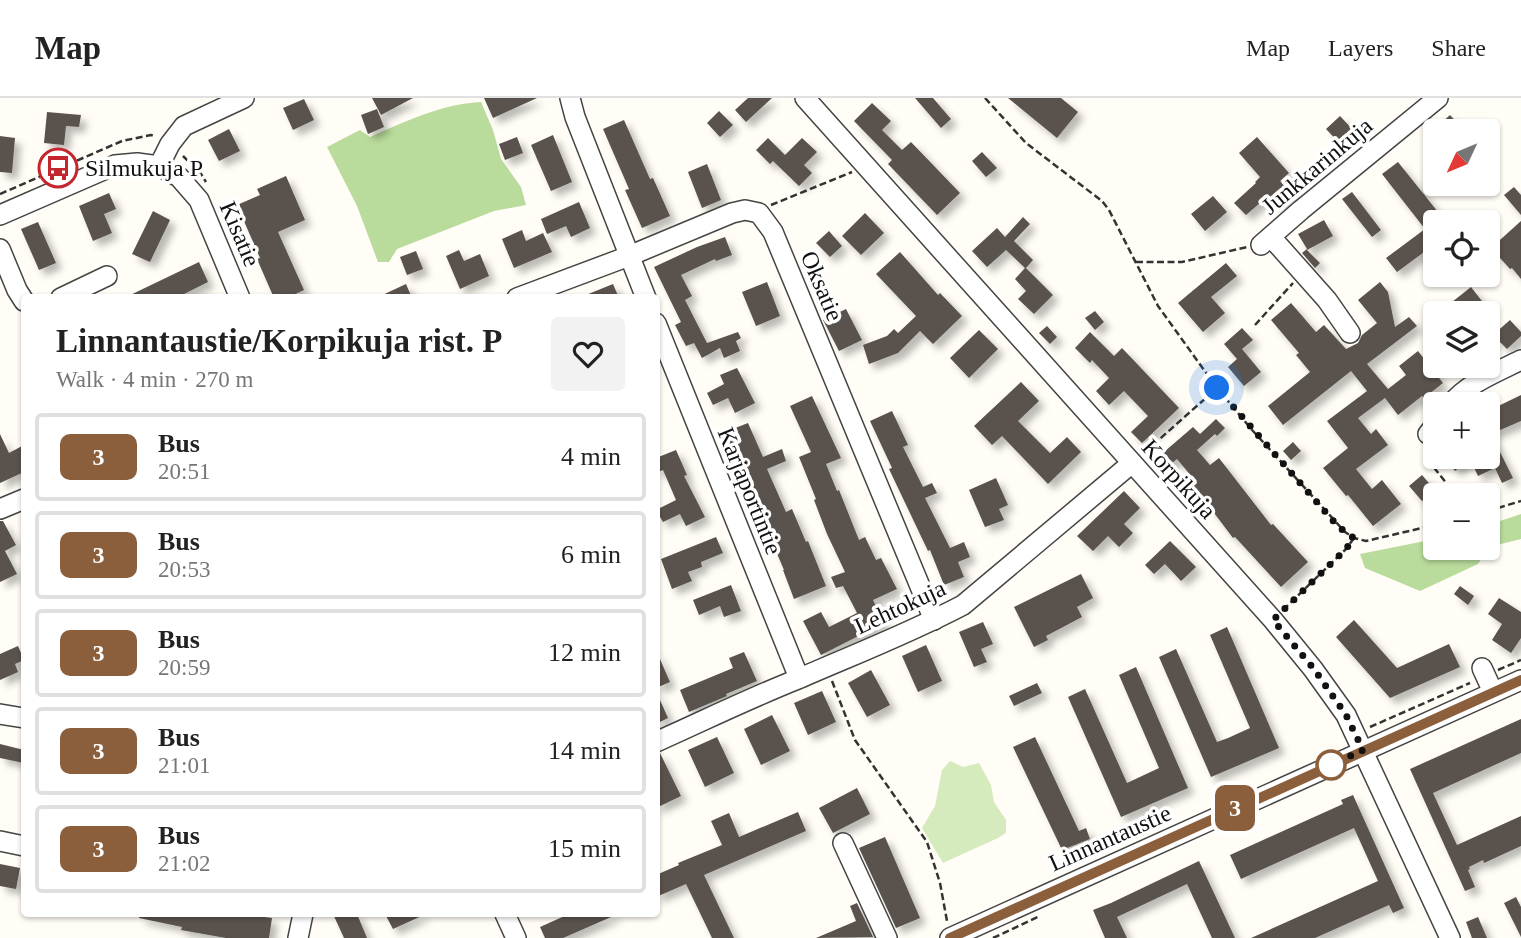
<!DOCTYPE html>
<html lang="en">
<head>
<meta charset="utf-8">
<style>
  body { margin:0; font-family:"Times New Roman",serif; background:#f2f2f2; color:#222; height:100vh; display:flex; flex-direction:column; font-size:26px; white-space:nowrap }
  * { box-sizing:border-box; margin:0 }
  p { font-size:23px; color:#767676 }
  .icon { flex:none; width:38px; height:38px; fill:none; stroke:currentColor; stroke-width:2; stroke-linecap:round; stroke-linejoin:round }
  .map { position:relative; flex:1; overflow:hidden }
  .sheet { position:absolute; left:21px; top:196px; width:639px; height:623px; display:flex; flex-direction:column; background:#fff; border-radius:7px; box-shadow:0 2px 5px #0004 }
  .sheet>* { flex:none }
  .badge { padding:0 14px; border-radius:10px; font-size:24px; line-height:46px }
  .needle { width:46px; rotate:226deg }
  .fabs { position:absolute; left:1423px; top:21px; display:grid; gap:14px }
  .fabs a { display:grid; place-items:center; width:77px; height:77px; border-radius:7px; background:#fff; box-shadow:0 2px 5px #0004; font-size:35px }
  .you { position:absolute; width:35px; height:35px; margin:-18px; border:5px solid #fff; border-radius:50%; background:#1a73e8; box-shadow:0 0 0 10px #1a73e833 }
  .map>.badge { position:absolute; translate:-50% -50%; box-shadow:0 0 0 4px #fff }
  .round { display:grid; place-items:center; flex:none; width:74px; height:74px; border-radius:7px; background:#f2f2f2 }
  .overview { display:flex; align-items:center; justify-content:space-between; height:119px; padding:0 35px }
  h1 { font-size:33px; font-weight:700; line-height:52px }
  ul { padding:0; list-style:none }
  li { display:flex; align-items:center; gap:21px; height:88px; margin:0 14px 10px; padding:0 21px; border:4px solid #e0e0e0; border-radius:7px }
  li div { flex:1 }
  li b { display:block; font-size:26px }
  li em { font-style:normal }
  li .badge { min-width:77px; font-weight:700; text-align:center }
  header { display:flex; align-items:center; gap:42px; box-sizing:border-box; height:98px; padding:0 35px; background:#fff; border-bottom:2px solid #e0e0e0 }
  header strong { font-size:33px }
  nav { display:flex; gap:38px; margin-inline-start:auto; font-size:24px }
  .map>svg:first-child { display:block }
  .green { fill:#d5ebbd }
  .forest { fill:#b9dc9c }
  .building { fill:#5a524d; filter:url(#shadow) }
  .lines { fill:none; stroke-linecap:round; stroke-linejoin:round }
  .minor-casing { stroke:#444; stroke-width:22 }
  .path { stroke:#333; stroke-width:2.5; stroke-dasharray:7 3.5; stroke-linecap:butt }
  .minor { stroke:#fff; stroke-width:19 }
  .line-casing { stroke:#fff; stroke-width:16 }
  .line { stroke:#8b5e3c; stroke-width:10 }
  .walk { stroke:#111; stroke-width:7; stroke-dasharray:0 12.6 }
  .stop-dot { fill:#fff; stroke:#8b5e3c; stroke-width:3.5 }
  .labels { text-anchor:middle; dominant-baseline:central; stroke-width:7; stroke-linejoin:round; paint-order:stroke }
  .street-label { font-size:24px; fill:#111; stroke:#fff }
  .poi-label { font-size:24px; fill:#111; stroke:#fff; text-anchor:start }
</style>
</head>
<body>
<header>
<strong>Map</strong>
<nav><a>Map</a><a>Layers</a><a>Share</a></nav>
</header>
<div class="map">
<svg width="1521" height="840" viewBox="0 0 1521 840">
  <defs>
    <filter id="shadow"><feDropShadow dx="6" dy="6" stdDeviation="3.5" flood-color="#0004"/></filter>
  </defs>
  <rect width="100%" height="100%" fill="#fffdf5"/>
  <path class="green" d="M950,663L963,669L979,665L991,687L994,704L1006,722V735L998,740L943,765L922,730L935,708L942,672Z"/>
  <g class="forest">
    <path d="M481,4L493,32L501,61L521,89L526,107L494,113L397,151L389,164H378L357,108L327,49L360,32L370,39C406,23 442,6 481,4Z"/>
    <path d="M1521,416V441L1489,449L1478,466L1420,493L1365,470L1360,456L1435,441V450H1488V427Z"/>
  </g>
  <g class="building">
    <path d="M372,0H413L381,17Z"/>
    <path d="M484,0H537L493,20Z"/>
    <path d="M748,0H772L746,24L735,12Z"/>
    <path d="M915,0H933L951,21L941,30Z"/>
    <path d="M1008,0H1061L1078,14L1057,40Z"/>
    <path d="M304,1L314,22L293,32L283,10Z"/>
    <path d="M872,5L891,23L882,32L902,52L911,44L960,95L937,117L888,66L892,62L854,23Z"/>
    <path d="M377,11L384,29L368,36L361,17Z"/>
    <path d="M719,13L733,27L720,39L707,25Z"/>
    <path d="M47,14L81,17L79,29L66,28L64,47L44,45Z"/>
    <path d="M1450,17L1465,33H1432Z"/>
    <path d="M1340,18L1354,33L1340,46L1326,31Z"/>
    <path d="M624,22L650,81L653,80L670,118L642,130L625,92L629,91L603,31Z"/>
    <path d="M229,31L240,53L219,63L208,42Z"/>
    <path d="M553,37L572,84L551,93L531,47Z"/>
    <path d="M0,38L15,40L12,75L0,74Z"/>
    <path d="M517,39L523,55L505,62L499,46Z"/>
    <path d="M1257,39L1289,75L1280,83L1291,95L1277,108L1268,98L1246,117L1234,105L1256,85L1255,84L1260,79L1239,55Z"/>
    <path d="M768,40L785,57L802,40L817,54L804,67L812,75L799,88L773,63L770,66L756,52Z"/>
    <path d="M982,54L997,70L986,79L972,63Z"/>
    <path d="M1398,64L1446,124H1435V146L1397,174L1386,160L1425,131L1382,76Z"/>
    <path d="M707,66L721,102L702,110L688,74Z"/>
    <path d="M286,78L305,122L278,134L304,192L287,200H274L257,161L260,160L237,107L260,97L257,91Z"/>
    <path d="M1514,89L1521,97V117L1504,97Z"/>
    <path d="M1352,94L1381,132L1372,139L1342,101Z"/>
    <path d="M109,95L116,111L104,116L112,135L93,143L79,108Z"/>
    <path d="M1213,98L1227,114L1205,133L1191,116Z"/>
    <path d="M579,104L590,130L571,139L566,128L547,136L541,121Z"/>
    <path d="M153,113L170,122L150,164L132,156Z"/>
    <path d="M865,115L884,135L861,157L842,138Z"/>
    <path d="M1023,119L1030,126L1014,143L1033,162L1026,170L1053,197L1034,216L1018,201L1026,193L1015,181L1025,170L1006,152L987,169L972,153L997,130L1005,139Z"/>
    <path d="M1324,122L1333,138L1307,152L1320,165L1315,170L1302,155L1307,151L1298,136Z"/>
    <path d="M1521,123V181L1512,170L1510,171L1491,150Z"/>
    <path d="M38,124L56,165L39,172L21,131Z"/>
    <path d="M522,132L526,143L543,135L552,154L514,170L502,141Z"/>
    <path d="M829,133L842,148L830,159L816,145Z"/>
    <path d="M725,139L732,157L716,163L715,161L681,177L692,198L685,202L707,245L738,234L741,240L736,243L740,253L724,260L720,250L702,260L694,245L686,248L675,227L681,224L654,169L697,149Z"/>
    <path d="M459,152L464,163L480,156L489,178L460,191L446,158Z"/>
    <path d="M416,153L423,171L407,177L400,159Z"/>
    <path d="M900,154L938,197L940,195L962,218L933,246L920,233L898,255L869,266L863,247L887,238L894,231L898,235L916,218L876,176Z"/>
    <path d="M199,164L208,184L176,200H124Z"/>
    <path d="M1226,165L1237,178L1211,199L1225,215L1203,234L1178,205Z"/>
    <path d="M767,184L780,218L756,228L742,194Z"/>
    <path d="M1380,184L1388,194L1395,229L1409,219L1417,228L1367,266L1388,291L1406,277L1399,268L1418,253L1443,285L1424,300L1422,298L1398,317L1385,300L1358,320L1371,336L1376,331L1388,347L1356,371L1372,391L1382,382L1401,406L1373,428L1348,397L1346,398L1323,370L1348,350L1327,323L1367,293L1351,273L1283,327L1268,308L1310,274L1296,257L1299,255L1271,222L1291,205L1316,234L1324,227L1346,251L1358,245L1362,237L1377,225L1358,202Z"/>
    <path d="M406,186L412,200H376Z"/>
    <path d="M613,186L619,200H582L581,199Z"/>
    <path d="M1471,189L1485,207L1474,215H1438Z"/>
    <path d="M846,211L862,242L839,253L823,222Z"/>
    <path d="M1095,213L1104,224L1095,232L1085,220Z"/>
    <path d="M1510,222L1521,234V238L1507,251L1493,237Z"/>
    <path d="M1047,228L1057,239L1050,246L1039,235Z"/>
    <path d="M1242,230L1253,242L1242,251L1261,274L1244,288L1228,269L1237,261L1224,246Z"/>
    <path d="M979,232L998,251L969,280L950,260Z"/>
    <path d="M1090,234L1114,258L1122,250L1179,310L1142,345L1131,334L1148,318L1124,293L1109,307L1096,293L1109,280L1092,262L1090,265L1075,250Z"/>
    <path d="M737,270L755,305L735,315L728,300L713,307L707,295L724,286L720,277Z"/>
    <path d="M1021,284L1039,303L1018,323L1050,355L1067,339L1081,354L1048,386L1002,338L992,347L974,328Z"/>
    <path d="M1521,297V323L1491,336L1513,380L1502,385L1495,370L1478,378L1470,361L1455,373L1448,363L1453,359H1488V313Z"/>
    <path d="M812,298L841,360L826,366L837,393L839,392L859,442L865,439L876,462L881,460L897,491L873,502L884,525L821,557L803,523L821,514L829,529L857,515L843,488L836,490L831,479L845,474L827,436L814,402L816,401L799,359L811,354L790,308Z"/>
    <path d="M892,313L908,347L903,349L923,389L932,385L937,395L925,400L950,450L964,444L970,459L958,464L964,479L944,487L930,452L928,453L889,371L892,370L870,323Z"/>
    <path d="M1216,321L1225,330L1217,338L1215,336L1197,352L1210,367L1219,360L1271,427L1273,426L1308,464L1281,489L1235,439L1233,440L1202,399L1198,403L1189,392L1197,385L1177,361L1166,370L1157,360L1193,329L1200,336Z"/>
    <path d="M748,325L763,359L782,351L786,363L767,371L786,414L792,411L806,444L808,443L826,488L794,501L783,472H784L725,334Z"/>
    <path d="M0,336L9,355L24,347V374L0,385Z"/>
    <path d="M1293,344L1301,353L1291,362L1283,353Z"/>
    <path d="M676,352L687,377L684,378L705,419L686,428L680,416L663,424L656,412L676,402L663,372L656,375V360Z"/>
    <path d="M1422,377L1435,392L1422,403L1409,388Z"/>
    <path d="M996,380L1008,407L999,411L1004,422L985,429L969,392Z"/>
    <path d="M1124,393L1140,410L1124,426L1133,435L1119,449L1108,438L1093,453L1077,438Z"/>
    <path d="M0,423H3L16,447L5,453L17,476L0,484Z"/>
    <path d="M716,439L723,455L701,464L702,469L688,474L692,483L672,491L661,461Z"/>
    <path d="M1170,443L1196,469L1181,483L1165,466L1154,476L1145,467Z"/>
    <path d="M1081,476L1093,500L1077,509L1082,519L1046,538L1048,542L1034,549L1014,509Z"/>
    <path d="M731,487L741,513L724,519L720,508L699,517L693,502Z"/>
    <path d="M1460,488L1474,498L1468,507L1454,496Z"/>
    <path d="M1499,500L1521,514V540L1511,555L1492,542L1502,526L1488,516Z"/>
    <path d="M1354,522L1397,570L1449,546L1460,569L1390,600L1336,539Z"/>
    <path d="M983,524L993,546L981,551L987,564L974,569L959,534Z"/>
    <path d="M1227,529L1279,650L1211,679L1159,559L1176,551L1217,644L1228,640L1250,630L1210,537Z"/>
    <path d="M926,547L942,583L918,594L902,558Z"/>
    <path d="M18,548L24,562L15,566L18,574L0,582V556Z"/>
    <path d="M656,552L670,584L656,590Z"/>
    <path d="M744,554L757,583L726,596L727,598L689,614L680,592L733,570L729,560Z"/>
    <path d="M1136,569L1188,690L1121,719L1068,599L1085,591L1127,685L1159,670L1119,577Z"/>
    <path d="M871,572L890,607L867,619L848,585Z"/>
    <path d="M1037,585L1042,595L1014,608L1009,598Z"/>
    <path d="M656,593L668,620L656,626Z"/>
    <path d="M822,593L836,624L808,637L794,605Z"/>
    <path d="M772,617L790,653L761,667L744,631Z"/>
    <path d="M1521,621V655L1433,695L1457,747L1521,718V748L1484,765L1483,762L1469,769L1470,771L1468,772L1475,789L1465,793L1410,671Z"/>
    <path d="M717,639L734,675L705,689L688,652Z"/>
    <path d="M1035,639L1079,733L1086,730L1090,741L1062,752L1013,649Z"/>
    <path d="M0,646L24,652V665L0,660Z"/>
    <path d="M660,655L681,698L656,710V656Z"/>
    <path d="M857,690L870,716L833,735L819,710Z"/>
    <path d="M1353,697L1404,810L1393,815L1389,807L1315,840H1251L1378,783L1354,730L1241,781L1230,757L1343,706L1341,702Z"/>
    <path d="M798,714L806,733L704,777L734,840H712L686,786L656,799V777L679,767L678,765L722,747L711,723L729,715L739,739Z"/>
    <path d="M885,739L920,820L896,830L859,750Z"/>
    <path d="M1199,763L1235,840H1212L1187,786L1117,819L1127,840H1105L1093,812L1111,805Z"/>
    <path d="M0,766L20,770L16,791L0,788Z"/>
    <path d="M1516,799L1521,809V839L1504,805Z"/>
    <path d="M857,805L873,839L816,840L856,823L850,808Z"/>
    <path d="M140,816H241L272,820L269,840H226L181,832L182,829L139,820Z"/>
    <path d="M333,816H357L367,840H344Z"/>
    <path d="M385,816H426L393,831Z"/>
    <path d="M569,816H618L563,840H545L540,829Z"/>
    <path d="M1478,819L1487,840H1472L1466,824Z"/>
  </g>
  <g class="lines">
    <defs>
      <g id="minor">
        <path d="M570,0L575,19L646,200"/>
        <path d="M805,0L1273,522L1313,571L1346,617L1450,840"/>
        <path d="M159,68L170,46L184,28L244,0"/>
        <path d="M0,117L115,67L137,65L159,68L179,79L199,102L240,200"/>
        <path d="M1271,139L1327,202L1350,235"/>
        <path d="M1261,147L1301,112L1438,0"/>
        <path d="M0,151L17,192L24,203"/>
        <path d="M61,200L107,178"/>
        <path d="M517,200L629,158L732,115L745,112L759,115L773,134L934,522"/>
        <path d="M656,225L799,580"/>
        <path d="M1451,306C1468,285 1497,274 1521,262"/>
        <path d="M1428,336L1435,327"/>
        <path d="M0,411L24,401"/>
        <path d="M1482,570L1493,594"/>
        <path d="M0,616L24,620"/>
        <path d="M656,644C703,623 750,600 798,581C853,557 910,535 963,507L1132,365"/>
        <path d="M0,743L24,748"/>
        <path d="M843,745L887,840"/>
        <path d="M505,816L516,840"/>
        <path d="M298,840L303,816"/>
        <path d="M950,840L1521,582"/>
      </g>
    </defs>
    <use href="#minor" class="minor-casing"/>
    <g class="path">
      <path d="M985,0L1026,45L1102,103L1109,112L1158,208L1217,290L1253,333L1345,434L1354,440L1366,443L1435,427"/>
      <path d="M183,58L201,76L206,84"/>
      <path d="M0,96L122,43L151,37L156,38"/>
      <path d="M771,107L852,74"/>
      <path d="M1136,164H1182L1247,149"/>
      <path d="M1255,227L1293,185"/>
      <path d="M1427,351V361L1456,397"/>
      <path d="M1145,354L1216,291"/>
      <path d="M1488,413L1521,403"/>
      <path d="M1283,512L1346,451L1354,440"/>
      <path d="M1498,572L1521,562"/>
      <path d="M832,583L855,642L927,744L940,785L947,823"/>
      <path d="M1370,629L1470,585"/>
      <path d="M993,840L1040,818"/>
    </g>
    <use href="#minor" class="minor"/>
  </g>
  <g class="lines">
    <defs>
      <path id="line" d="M950,840L1521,582"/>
    </defs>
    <use href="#line" class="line-casing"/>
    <use href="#line" class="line"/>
    <path class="walk" d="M1217,290L1336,426L1345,434L1354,440L1346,451L1273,522L1314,571L1346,617L1363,652L1324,670L1331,667"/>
  </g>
  <defs>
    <symbol id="bus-ring" viewBox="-11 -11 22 22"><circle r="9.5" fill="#fff" stroke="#c4262e" stroke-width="1.5"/><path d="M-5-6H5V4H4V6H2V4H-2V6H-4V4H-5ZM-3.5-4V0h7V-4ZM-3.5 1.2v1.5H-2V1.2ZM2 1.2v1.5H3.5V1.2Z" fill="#c4262e"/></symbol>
  </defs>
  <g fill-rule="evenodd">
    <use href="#bus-ring" x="36" y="48" width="44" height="44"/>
  </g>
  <circle class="stop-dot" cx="1331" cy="667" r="14"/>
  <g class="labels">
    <g class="street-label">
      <text transform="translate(1317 68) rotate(-40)">Junkkarinkuja</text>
      <text transform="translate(240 136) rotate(67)">Kisatie</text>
      <text transform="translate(822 188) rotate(67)">Oksatie</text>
      <text transform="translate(1179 381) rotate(48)">Korpikuja</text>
      <text transform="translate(750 393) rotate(68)">Karjaportintie</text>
      <text transform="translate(900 509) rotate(-25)">Lehtokuja</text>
      <text transform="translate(1110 740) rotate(-24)">Linnantaustie</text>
    </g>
    <g class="poi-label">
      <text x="85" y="70">Silmukuja P</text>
    </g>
  </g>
</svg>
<div class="fabs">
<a><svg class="needle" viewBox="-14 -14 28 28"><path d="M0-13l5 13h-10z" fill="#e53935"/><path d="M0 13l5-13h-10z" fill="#767676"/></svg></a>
<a><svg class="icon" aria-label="locate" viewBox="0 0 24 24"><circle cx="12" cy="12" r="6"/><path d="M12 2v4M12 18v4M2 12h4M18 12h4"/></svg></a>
<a><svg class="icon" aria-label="layers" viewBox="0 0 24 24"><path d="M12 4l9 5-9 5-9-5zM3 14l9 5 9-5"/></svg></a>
<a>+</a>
<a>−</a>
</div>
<div class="you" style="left:1217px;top:290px"></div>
<b class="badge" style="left:1235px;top:710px;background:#8b5e3c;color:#fff">3</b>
<section class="sheet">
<div class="overview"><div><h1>Linnantaustie/Korpikuja rist. P</h1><p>Walk · 4 min · 270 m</p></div><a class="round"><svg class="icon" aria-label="heart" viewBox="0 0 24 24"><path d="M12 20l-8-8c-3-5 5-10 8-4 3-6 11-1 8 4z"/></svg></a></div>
<ul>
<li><span class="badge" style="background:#8b5e3c;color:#fff">3</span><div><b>Bus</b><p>20:51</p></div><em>4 min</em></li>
<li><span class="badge" style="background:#8b5e3c;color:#fff">3</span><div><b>Bus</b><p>20:53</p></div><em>6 min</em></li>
<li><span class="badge" style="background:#8b5e3c;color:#fff">3</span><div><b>Bus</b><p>20:59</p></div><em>12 min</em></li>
<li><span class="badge" style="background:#8b5e3c;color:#fff">3</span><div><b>Bus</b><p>21:01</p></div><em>14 min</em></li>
<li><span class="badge" style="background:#8b5e3c;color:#fff">3</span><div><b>Bus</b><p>21:02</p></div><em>15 min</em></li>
</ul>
</section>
</div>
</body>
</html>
